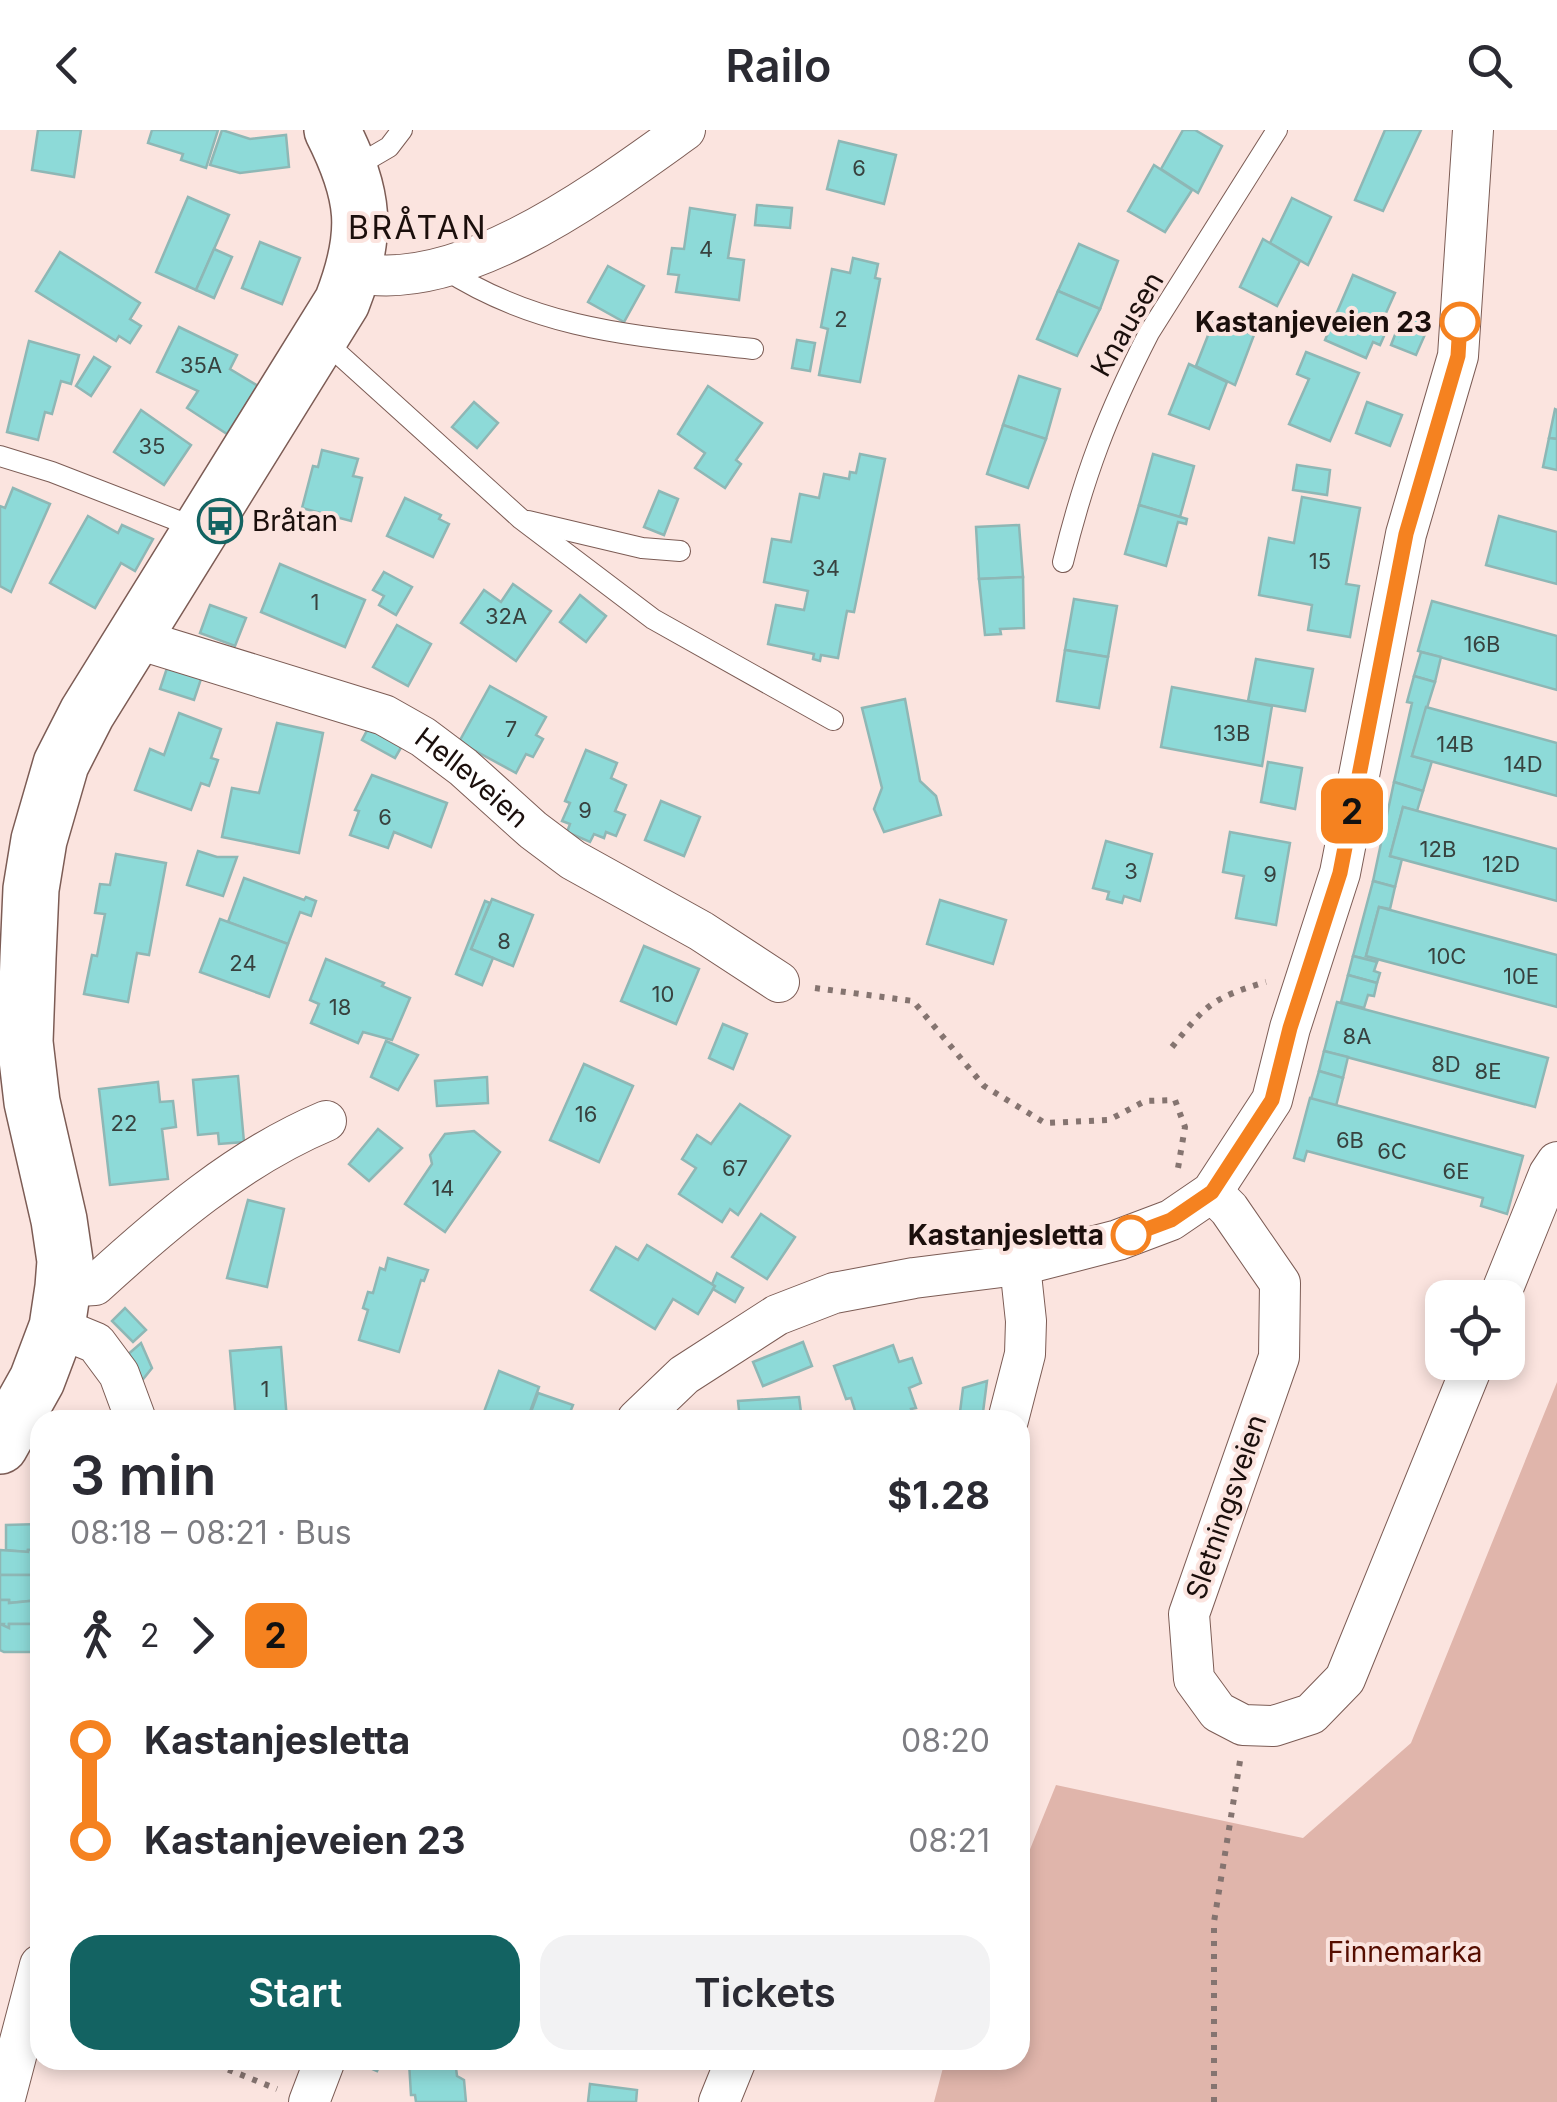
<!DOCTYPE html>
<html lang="en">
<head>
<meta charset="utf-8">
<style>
  body { margin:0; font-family:Inter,sans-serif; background:#f2f2f3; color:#2b2b33; height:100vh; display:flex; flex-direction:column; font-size:38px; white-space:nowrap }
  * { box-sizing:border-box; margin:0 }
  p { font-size:32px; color:#7c7c81 }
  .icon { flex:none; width:55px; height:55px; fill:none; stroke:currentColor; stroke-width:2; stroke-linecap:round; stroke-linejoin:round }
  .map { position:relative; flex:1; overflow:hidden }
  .sheet { position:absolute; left:30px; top:1280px; width:1000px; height:660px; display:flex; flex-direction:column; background:#fff; border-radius:30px; box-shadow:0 5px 15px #0003 }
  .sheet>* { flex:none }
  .badge { padding:0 20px; border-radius:15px; font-size:35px; line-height:65px }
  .controls { position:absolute; left:1425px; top:1150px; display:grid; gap:20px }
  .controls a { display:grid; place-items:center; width:100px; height:100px; border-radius:20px; background:#fff; box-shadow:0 5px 15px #0003; font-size:50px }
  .map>.badge { position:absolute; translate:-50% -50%; box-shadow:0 0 0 5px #fff }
  .legs { display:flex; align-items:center; gap:15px; height:110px; padding:0 40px; font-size:32px }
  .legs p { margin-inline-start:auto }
  .overview { display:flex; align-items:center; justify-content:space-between; height:170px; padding:0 40px }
  h1 { font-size:55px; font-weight:600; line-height:75px }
  .primary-button { display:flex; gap:20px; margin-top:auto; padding:20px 40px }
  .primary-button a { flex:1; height:115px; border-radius:30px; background:#136362; color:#fff; font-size:40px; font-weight:600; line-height:115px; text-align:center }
  .primary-button a+a { background:#f2f2f3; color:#2b2b33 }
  ul { padding:0 40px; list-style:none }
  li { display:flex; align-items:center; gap:35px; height:100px; font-size:38px }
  li i { display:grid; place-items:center; width:15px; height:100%; margin:0 12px; background:currentColor }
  li i::after { content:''; width:25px; height:25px; margin:-12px; border:8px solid; border-radius:50%; background:#fff }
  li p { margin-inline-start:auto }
  li:first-child i { background:linear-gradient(#0000 50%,currentColor 0) }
  li:last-child i { background:linear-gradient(currentColor 50%,#0000 0) }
  header { display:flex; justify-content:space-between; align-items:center; height:130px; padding:0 40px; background:#fff; font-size:45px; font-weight:600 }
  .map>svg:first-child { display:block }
  .green { fill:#e0b5ab }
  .building { fill:#8ddad8; stroke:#8eb7b5; stroke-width:2.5 }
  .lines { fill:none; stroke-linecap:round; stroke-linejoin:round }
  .lane-casing { stroke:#7c5c55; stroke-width:22 }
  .street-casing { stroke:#7c5c55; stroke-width:42 }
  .secondary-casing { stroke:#7c5c55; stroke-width:58 }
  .path { stroke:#857470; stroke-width:6; stroke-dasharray:5 8; stroke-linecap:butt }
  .lane { stroke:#fff; stroke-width:20 }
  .street { stroke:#fff; stroke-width:40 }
  .secondary { stroke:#fff; stroke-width:55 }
  .line-1-casing { stroke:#fff; stroke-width:22 }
  .line-1 { stroke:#f58220; stroke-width:15 }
  .stop-1-dot { fill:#fff; stroke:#f58220; stroke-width:5 }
  .labels { text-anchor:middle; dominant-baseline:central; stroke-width:8; stroke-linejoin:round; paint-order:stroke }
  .number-label { font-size:22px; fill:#38423f }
  .stop-label { font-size:28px; font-weight:bold; fill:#1b0f0c; stroke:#fbe4df; text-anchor:end }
  .street-label { font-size:28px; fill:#1b0f0c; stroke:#fbe4df }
  .poi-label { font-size:28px; fill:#1b0f0c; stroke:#fbe4df; text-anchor:start }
  .park-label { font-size:28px; fill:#560d00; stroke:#fbe4df }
  .quarter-label { font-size:32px; letter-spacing:2.5px; fill:#1b0f0c; stroke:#fbe4df }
</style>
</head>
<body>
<header><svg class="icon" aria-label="back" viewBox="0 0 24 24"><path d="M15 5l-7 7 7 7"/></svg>Railo<svg class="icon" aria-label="search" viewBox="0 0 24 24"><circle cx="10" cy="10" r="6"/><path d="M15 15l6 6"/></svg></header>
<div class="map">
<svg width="1557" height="1972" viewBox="0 0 1557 1972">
  <rect width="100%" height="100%" fill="#fbe4df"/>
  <path class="green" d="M1557,1252V1972H934L945,1930H1020V1744L1056,1655L1303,1708L1411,1613Z"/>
  <g class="building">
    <path d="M38,0H81L74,47L32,40Z"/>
    <path d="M152,0H218L206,38L181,30L183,24L148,13Z"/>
    <path d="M222,0L250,9L286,5L289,37L240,43L210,35Z"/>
    <path d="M1183,0H1195L1222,16L1198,63L1161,39Z"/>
    <path d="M1385,0H1421L1383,81L1355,70Z"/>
    <path d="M839,11L896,25L884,74L827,59Z"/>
    <path d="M1154,35L1192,60L1165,102L1128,81Z"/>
    <path d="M188,67L229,85L196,160L156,142Z"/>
    <path d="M1292,68L1331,87L1308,135L1270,113Z"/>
    <path d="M757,75L792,78L790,98L755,95Z"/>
    <path d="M690,78L735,85L728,128L744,130L739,170L676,162L679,145L668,144L672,118L684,119Z"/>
    <path d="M1263,109L1300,131L1277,176L1240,157Z"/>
    <path d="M260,112L300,128L282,174L242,158Z"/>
    <path d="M1079,114L1118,131L1100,179L1058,161Z"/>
    <path d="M214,119L232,127L214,168L196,160Z"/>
    <path d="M60,122L140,173L130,189L141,196L130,213L119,206L116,211L36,161Z"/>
    <path d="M853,128L878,134L875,148L880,149L860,252L819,245L828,199L821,197L832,139L850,143Z"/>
    <path d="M608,136L644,156L624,192L588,172Z"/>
    <path d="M1353,145L1395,163L1381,194L1388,197L1380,215L1373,212L1366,228L1325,210Z"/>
    <path d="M1058,161L1100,179L1077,226L1037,209Z"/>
    <path d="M1404,182L1430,193L1416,225L1391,215Z"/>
    <path d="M1214,190L1254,205L1235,255L1196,236Z"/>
    <path d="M179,197L237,225L230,239L258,256L227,304L187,278L198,261L157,242Z"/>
    <path d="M797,210L815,213L810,241L792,238Z"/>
    <path d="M29,211L79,225L71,254L61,251L52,284L45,282L38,310L7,302Z"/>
    <path d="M1306,222L1359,243L1330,311L1289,294L1309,249L1297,244Z"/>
    <path d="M94,227L110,237L91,266L76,256Z"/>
    <path d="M1189,234L1227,252L1209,299L1169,284Z"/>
    <path d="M1019,246L1060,259L1046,309L1003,295Z"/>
    <path d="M708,256L762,293L736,330L741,334L725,358L695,338L705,323L678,304Z"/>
    <path d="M474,272L498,293L477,318L452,297Z"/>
    <path d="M1367,272L1402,285L1390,316L1356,303Z"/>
    <path d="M1555,279L1557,280V309L1549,308Z"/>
    <path d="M141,280L191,315L164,355L114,322Z"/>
    <path d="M1003,295L1046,309L1028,358L987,344Z"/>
    <path d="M1549,308L1557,309V340L1543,337Z"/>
    <path d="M322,320L358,329L353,346L362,348L351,391L302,378L313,336L318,337Z"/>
    <path d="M860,324L885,329L854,482L847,481L838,528L821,525L820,531L813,529L814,524L768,514L776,475L804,480L808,461L764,452L772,409L791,412L800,364L819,368L824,344L849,349L850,342L856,343Z"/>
    <path d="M1153,324L1194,336L1180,387L1139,375Z"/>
    <path d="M1297,335L1330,340L1327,365L1293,360Z"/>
    <path d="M13,358L50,374L11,462L0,456V376L5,378Z"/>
    <path d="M659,361L678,369L664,405L644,397Z"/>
    <path d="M1302,367L1360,378L1346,454L1359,456L1350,507L1308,500L1312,475L1259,465L1269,408L1294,413Z"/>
    <path d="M405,368L441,385L439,389L449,394L433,427L387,406Z"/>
    <path d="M1139,375L1187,389L1186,394L1178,392L1166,436L1125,424Z"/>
    <path d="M88,386L118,403L122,395L153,409L135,441L121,433L95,478L50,453Z"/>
    <path d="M1499,386L1557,402V454L1486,435Z"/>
    <path d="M1019,395L1023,447L979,449L976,397Z"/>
    <path d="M280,434L365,470L345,517L261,482Z"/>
    <path d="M384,442L412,457L396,485L379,475L384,466L373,460Z"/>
    <path d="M1023,447L1024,498L1000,499L1001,504L985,505L979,449Z"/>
    <path d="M513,454L551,481L516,531L461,493L484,460L501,472Z"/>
    <path d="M580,465L606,486L586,512L560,492Z"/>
    <path d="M1074,469L1117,476L1108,527L1065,520Z"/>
    <path d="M1432,471L1557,506V560L1418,521Z"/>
    <path d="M210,475L246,488L235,516L200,503Z"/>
    <path d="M397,495L431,514L408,556L373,537Z"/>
    <path d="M1065,520L1108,527L1099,578L1057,571Z"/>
    <path d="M1421,522L1441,527L1435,552L1414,546Z"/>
    <path d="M171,526L205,537L194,570L160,559Z"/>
    <path d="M1256,529L1313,539L1305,581L1248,571Z"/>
    <path d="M1414,546L1435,552L1412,626L1432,631L1423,661L1394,652L1412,573L1407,572Z"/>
    <path d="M490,556L546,587L536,605L543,609L533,627L526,624L516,643L459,612Z"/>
    <path d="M1172,557L1272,576L1262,636L1161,617Z"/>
    <path d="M905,569L920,651L936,666L941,685L884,702L874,679L882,658L862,578Z"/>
    <path d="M1426,577L1557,613V666L1412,626Z"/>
    <path d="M179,583L221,599L211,628L218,630L209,656L201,653L191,680L135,660L150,619L164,625Z"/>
    <path d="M372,591L406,609L395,628L362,610Z"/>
    <path d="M277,593L323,603L299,723L222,707L232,658L259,663Z"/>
    <path d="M586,620L617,633L611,648L626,655L615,681L625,685L616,706L606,702L604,708L594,704L590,712L567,702L570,694L562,691L570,673L565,671Z"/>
    <path d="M1268,632L1302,638L1295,679L1261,672Z"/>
    <path d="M372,645L447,673L431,717L394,702L388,718L350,705L359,681L355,680Z"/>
    <path d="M1394,652L1423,661L1417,681L1403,677L1390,726L1402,729L1395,757L1373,751Z"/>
    <path d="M661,671L700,687L684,726L645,710Z"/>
    <path d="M1403,677L1557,719V771L1390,726Z"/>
    <path d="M1230,702L1290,713L1276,795L1236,788L1244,746L1223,742Z"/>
    <path d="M1106,711L1152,724L1140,771L1124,766L1122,773L1107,769L1109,762L1093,758Z"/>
    <path d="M198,721L217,727H237L223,766L187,755Z"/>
    <path d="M116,724L166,733L149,825L137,823L128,872L84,864L92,825L97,826L105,784L95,783L100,754L110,755Z"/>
    <path d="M244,748L304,770L306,767L316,771L311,786L300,782L288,814L228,792Z"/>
    <path d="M1373,751L1395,757L1390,779L1379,777L1366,826L1378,829L1377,832L1353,826Z"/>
    <path d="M492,769L533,785L513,836L471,819Z"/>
    <path d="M940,770L1006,790L993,834L927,814Z"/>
    <path d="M485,771L490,773L471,819L493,828L482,855L456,844Z"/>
    <path d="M1379,777L1557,825V877L1366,826Z"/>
    <path d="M220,789L288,814L269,867L200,842Z"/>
    <path d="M644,816L699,839L676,894L621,871Z"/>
    <path d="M1353,826L1377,832L1374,841L1380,843L1377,853L1348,845Z"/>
    <path d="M326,829L384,853L382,856L410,868L392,910L363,902L358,913L311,893L319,874L310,870Z"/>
    <path d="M1348,845L1377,853L1374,866L1368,865L1364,878L1341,872Z"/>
    <path d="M1337,872L1548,928L1535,977L1324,921Z"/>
    <path d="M723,894L747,904L733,939L709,928Z"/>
    <path d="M386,911L418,925L398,960L371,947Z"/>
    <path d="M1324,921L1348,927L1343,948L1319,941Z"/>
    <path d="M584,934L633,956L599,1032L550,1010Z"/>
    <path d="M1319,941L1343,948L1336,976L1311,969Z"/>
    <path d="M238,946L244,1012L219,1014L218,1003L198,1005L193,950Z"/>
    <path d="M487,947L488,973L437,976L435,951Z"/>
    <path d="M158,952L160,972L173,971L176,997L162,999L168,1049L110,1055L99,959Z"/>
    <path d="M1310,968L1523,1026L1507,1084L1481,1076L1483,1068L1307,1021L1304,1031L1294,1028Z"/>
    <path d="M740,974L790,1006L738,1085L730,1079L722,1092L679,1064L696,1038L682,1029L697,1005L711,1014Z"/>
    <path d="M378,999L402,1018L369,1051L349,1034Z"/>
    <path d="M474,1001L500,1022L445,1102L405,1074L432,1034L430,1025L445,1004Z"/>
    <path d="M248,1070L284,1079L267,1157L227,1148Z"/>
    <path d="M761,1084L795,1107L767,1149L732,1127Z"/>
    <path d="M647,1115L715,1156L698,1184L673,1169L655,1199L591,1160L616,1117L638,1130Z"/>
    <path d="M388,1128L428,1140L424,1151L421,1150L399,1222L359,1210L368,1180L363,1178L368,1162L373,1163L380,1138L385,1140Z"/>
    <path d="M717,1143L743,1158L735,1172L713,1159L715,1156L712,1154Z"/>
    <path d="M125,1178L146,1200L133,1212L112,1191Z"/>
    <path d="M803,1212L812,1236L763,1256L753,1232Z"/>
    <path d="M141,1213L152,1238L140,1253L126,1226Z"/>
    <path d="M893,1215L899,1232L912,1228L921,1253L909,1258L916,1278L911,1279L915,1290H858L851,1268L846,1269L834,1236Z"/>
    <path d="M281,1217L287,1290H236L230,1221Z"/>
    <path d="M499,1241L539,1257L527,1290H481Z"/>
    <path d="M987,1251L982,1290H959L963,1258Z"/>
    <path d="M538,1263L573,1275L567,1290H528Z"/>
    <path d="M799,1267L802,1290H740L738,1271Z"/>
    <path d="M40,1394V1420H28V1422L6,1420V1395Z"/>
    <path d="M0,1420L28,1422V1420H40V1445H0Z"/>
    <path d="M0,1445H40V1470L9,1473V1470H0Z"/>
    <path d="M0,1470H9V1473L40,1470V1494H9V1498H3L4,1494H0Z"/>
    <path d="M0,1494L9,1498V1494H40V1522H4L0,1520Z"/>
    <path d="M362,1930H382L377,1941L361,1934Z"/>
    <path d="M455,1930L457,1946L464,1950L466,1972H416L415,1965H411L409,1932Z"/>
    <path d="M590,1954L637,1960L636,1972H588Z"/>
  </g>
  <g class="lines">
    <defs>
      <g id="lane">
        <path d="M353,38L389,17L402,0"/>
        <path d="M443,138C541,202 641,206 753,219"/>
        <path d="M321,208L521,389L653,489L833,590"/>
        <path d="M0,326L52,342L199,399"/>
        <path d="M528,391L642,418L680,421"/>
        <path d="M1063,432C1084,345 1108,283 1149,203L1277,0"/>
      </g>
      <g id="street">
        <path d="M354,142C461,166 601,60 685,0"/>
        <path id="s1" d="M134,508L384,585L423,607L463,637L533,700L573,730L701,801L779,852"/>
        <path d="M1212,1062L1229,1079L1280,1153L1279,1227L1189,1484L1194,1549L1218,1582L1243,1595L1274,1596L1311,1584L1345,1549L1474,1232"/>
        <path d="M63,1157L95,1155C164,1092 238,1028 326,991"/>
        <path d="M1499,1168L1549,1044L1557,1032"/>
        <path d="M57,1197L96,1213L119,1244L136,1290"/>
        <path d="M637,1290L684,1245L777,1185L834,1163L914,1148L1025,1134L1118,1110L1171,1090L1212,1062L1272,970L1290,898L1340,743L1406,404L1458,226L1473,0"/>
        <path d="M1008,1290L1025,1224L1026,1191L1020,1135"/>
        <path d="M4,1972L40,1835"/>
        <path d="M309,1972L325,1930"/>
        <path d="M719,1972L736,1930"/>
      </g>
      <path id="secondary" d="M0,1316L37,1250L57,1197L63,1157L65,1131L59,1090L32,972L25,912L28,828L31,759L39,710L61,634L87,583L342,172C369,103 365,65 332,0"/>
    </defs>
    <use href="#lane" class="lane-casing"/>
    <use href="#street" class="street-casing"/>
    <use href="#secondary" class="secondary-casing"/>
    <g class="path">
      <path d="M815,858L913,871L984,956L1045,993L1109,990L1145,971L1175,970L1185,997L1177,1044"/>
      <path d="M1172,917C1207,874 1212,868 1266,852"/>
      <path d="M204,1930L277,1959"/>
      <path d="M1214,1972V1792L1240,1631"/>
    </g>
    <use href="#lane" class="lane"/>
    <use href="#street" class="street"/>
    <use href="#secondary" class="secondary"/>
  </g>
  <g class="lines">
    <defs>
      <path id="line-1" d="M1131,1105L1171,1090L1212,1062L1272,970L1290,898L1340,743L1406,404L1458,226L1460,192"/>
    </defs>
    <use href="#line-1" class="line-1-casing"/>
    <use href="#line-1" class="line-1"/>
  </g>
  <defs>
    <symbol id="bus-ring" viewBox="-11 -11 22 22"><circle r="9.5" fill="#fbe4df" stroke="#136362" stroke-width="1.5"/><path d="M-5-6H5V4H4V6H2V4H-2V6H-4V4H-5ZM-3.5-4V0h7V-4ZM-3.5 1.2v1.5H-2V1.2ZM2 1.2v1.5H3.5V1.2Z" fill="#136362"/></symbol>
  </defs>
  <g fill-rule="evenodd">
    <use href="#bus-ring" x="195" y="366" width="50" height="50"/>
  </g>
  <g class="stop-1-dot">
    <circle cx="1460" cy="192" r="18"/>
    <circle cx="1131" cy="1105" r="18"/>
  </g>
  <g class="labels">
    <g class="number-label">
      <text x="859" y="38">6</text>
      <text x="706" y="119">4</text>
      <text x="841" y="189">2</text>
      <text x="201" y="235">35A</text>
      <text x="152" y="316">35</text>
      <text x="1320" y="431">15</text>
      <text x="826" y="438">34</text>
      <text x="315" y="472">1</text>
      <text x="506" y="486">32A</text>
      <text x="1482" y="514">16B</text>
      <text x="511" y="599">7</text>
      <text x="1232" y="603">13B</text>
      <text x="1455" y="614">14B</text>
      <text x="1523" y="634">14D</text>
      <text x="585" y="680">9</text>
      <text x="385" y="687">6</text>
      <text x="1438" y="719">12B</text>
      <text x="1501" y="734">12D</text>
      <text x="1131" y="741">3</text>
      <text x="1270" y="744">9</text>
      <text x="504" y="811">8</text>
      <text x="1447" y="826">10C</text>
      <text x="243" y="833">24</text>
      <text x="1521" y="846">10E</text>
      <text x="663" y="864">10</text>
      <text x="340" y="877">18</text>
      <text x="1357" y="906">8A</text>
      <text x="1446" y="934">8D</text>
      <text x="1488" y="941">8E</text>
      <text x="586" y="984">16</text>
      <text x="124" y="993">22</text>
      <text x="1350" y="1010">6B</text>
      <text x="1392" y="1021">6C</text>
      <text x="735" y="1038">67</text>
      <text x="1456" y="1041">6E</text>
      <text x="443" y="1058">14</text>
      <text x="265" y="1259">1</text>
    </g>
    <g class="stop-label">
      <text x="1432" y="192">Kastanjeveien 23</text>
      <text x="1104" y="1105">Kastanjesletta</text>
    </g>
    <g class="street-label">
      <text transform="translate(1127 194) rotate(-60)">Knausen</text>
      <text stroke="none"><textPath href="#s1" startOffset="370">Helleveien</textPath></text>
      <text transform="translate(1226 1377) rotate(-71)">Sletningsveien</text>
    </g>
    <g class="poi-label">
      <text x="252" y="391">Bråtan</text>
    </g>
    <g class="park-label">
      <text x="1405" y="1822">Finnemarka</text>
    </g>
    <g class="quarter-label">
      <text x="418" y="97">BRÅTAN</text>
    </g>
  </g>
</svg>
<div class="controls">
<a><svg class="icon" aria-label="locate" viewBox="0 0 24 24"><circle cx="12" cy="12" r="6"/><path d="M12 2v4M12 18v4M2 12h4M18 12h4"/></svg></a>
</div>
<b class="badge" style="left:1352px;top:681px;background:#f58220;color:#111">2</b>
<section class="sheet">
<div class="overview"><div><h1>3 min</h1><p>08:18 – 08:21 · Bus</p></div><b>$1.28</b></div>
<div class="legs"><svg class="icon" aria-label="walk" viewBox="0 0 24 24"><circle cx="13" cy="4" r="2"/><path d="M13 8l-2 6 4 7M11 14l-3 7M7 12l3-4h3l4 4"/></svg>2<svg class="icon" aria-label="forward" viewBox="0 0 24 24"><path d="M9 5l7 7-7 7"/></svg><b class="badge" style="background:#f58220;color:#111">2</b></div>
<ul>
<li><i style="color:#f58220"></i><b>Kastanjesletta</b><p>08:20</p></li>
<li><i style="color:#f58220"></i><b>Kastanjeveien 23</b><p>08:21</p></li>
</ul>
<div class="primary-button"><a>Start</a><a>Tickets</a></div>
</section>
</div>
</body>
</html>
